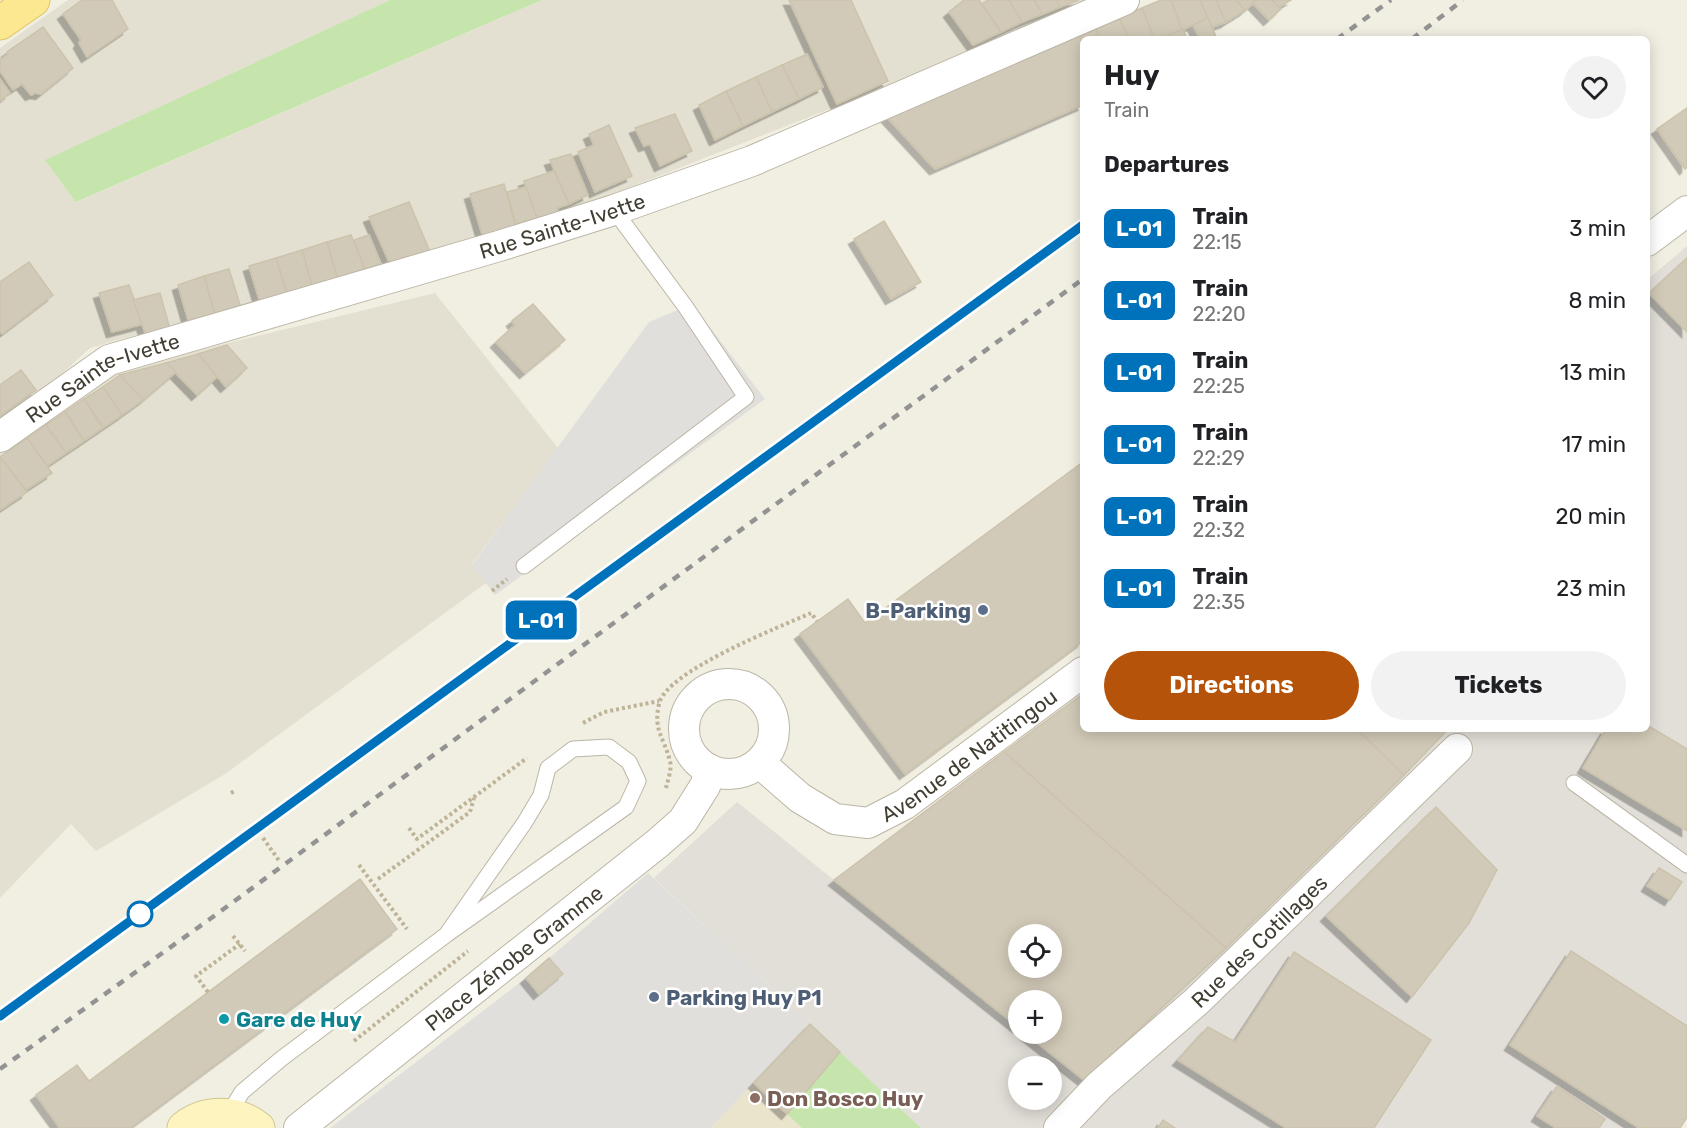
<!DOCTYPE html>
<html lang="en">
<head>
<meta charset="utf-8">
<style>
  body { margin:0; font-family:Rubik,sans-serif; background:#f2f2f2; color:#202124; height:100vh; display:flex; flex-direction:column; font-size:22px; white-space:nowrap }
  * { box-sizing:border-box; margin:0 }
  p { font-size:20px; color:#757577 }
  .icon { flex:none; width:33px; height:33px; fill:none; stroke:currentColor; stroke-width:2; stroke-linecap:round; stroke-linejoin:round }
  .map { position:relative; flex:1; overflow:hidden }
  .drawer { position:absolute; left:1080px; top:36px; width:570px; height:696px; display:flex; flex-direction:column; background:#fff; border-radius:9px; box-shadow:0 3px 15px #0003 }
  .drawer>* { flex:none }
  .badge { padding:0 12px; border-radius:9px; font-size:21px; line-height:39px }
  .fabs { position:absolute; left:1008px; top:924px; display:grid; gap:12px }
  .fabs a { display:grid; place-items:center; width:54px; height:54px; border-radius:50%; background:#fff; box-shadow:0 3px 15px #0003; font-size:30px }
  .map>.badge { position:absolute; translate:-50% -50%; box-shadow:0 0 0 3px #fff }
  h2 { padding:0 24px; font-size:22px; line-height:54px }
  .round { display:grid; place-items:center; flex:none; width:63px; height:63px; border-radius:32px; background:#f2f2f2 }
  .head { display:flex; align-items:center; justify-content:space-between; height:102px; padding:0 24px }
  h1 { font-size:28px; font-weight:700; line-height:45px }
  .action { display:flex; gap:12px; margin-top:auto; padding:12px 24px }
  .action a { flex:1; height:69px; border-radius:36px; background:#b45309; color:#fff; font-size:24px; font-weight:700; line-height:69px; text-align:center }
  .action a+a { background:#f2f2f2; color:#202124 }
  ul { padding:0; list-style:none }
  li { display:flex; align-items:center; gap:18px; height:72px; padding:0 24px }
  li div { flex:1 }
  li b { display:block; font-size:22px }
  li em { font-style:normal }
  li .badge { min-width:66px; font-weight:700; text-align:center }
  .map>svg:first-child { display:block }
  .residential { fill:#e4e0d1 }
  .industrial { fill:#e2dfd8; fill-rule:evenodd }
  .education { fill:#eae4cc }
  .green { fill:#c5e5ac }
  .parking { fill:#e1dfdb }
  .building { fill:#d2cab8; stroke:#ccc3ac; stroke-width:1.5; fill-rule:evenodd; filter:url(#shadow) }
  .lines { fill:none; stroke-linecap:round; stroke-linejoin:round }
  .lane-casing { stroke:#bcb6a6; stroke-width:17 }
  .street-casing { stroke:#bcb6a6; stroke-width:32 }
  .secondary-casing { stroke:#d0c693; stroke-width:35 }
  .primary-casing { stroke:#dfc662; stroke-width:35 }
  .path { stroke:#bdb397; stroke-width:4; stroke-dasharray:3 3; stroke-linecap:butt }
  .lane { stroke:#fff; stroke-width:15 }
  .street { stroke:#fff; stroke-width:30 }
  .secondary { stroke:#fdf4c0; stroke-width:33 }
  .primary { stroke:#fbe891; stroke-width:33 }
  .rail { stroke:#939393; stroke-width:4.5; stroke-dasharray:8 8; stroke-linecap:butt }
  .line-casing { stroke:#fff; stroke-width:14 }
  .line { stroke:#0072bc; stroke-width:9 }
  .service-dot { fill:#5c6f8a; stroke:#fff; stroke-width:2 }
  .stop-dot { fill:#fff; stroke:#0072bc; stroke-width:3 }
  .culture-dot { fill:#0f9aa8; stroke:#fff; stroke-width:2 }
  .education-dot { fill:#8d6e63; stroke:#fff; stroke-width:2 }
  .labels { text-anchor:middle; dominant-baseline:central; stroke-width:5; stroke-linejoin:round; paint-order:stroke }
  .street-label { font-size:21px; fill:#423e33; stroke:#fff }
  .service-label { font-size:21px; font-weight:bold; fill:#4e5e75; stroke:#fff; text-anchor:end }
  .culture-label { font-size:21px; font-weight:bold; fill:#0d838f; stroke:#fff; text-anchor:start }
  .education-label { font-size:21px; font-weight:bold; fill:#785e54; stroke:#fff; text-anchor:start }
</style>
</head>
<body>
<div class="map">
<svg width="1687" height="1128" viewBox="0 0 1687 1128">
  <defs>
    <filter id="shadow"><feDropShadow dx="-5.5" dy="5.5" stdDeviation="0" flood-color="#0004"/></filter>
  </defs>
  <rect width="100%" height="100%" fill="#f1eee2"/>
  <g class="residential">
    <path d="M68,0H390L46,160L77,202L542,0H1097L891,85L552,218L90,348L45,389L0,423V48Z"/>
    <path d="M435,293L558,448L472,564L486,583L225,774L96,851L71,824L0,898V449L113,371Z"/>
  </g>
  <path class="industrial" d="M1687,246V1118L1681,1128H921L654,878L737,802L834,880L1083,692V729H1647V280ZM1018,934H1052V968H1018ZM1018,1000H1052V1034H1018ZM1018,1066H1052V1100H1018Z"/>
  <path class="education" d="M754,1083L802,1128H711Z"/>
  <g class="green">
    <path d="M390,0H542L76,202L45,160Z"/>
    <path d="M840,1052L921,1128H802L787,1114Z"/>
  </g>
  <g class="parking">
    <path d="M692,304L765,399L495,595L472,565L649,322Z"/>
    <path d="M648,873L810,1024L711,1128H330L526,978Z"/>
  </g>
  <g class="building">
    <path d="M82,0H112L128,29L87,57L79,43L81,40L63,14Z"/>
    <path d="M789,0H851L888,81L837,104Z"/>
    <path d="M964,0H979L1001,32L973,45L949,12Z"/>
    <path d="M988,0H1009L1022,22L1001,32L982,4Z"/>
    <path d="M1009,0H1034L1043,14L1022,22Z"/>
    <path d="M1034,0H1057L1060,7L1043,14Z"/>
    <path d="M1057,0H1079L1060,7Z"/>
    <path d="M1161,0H1171L1182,30L1159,39H1154L1142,8Z"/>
    <path d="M1171,0H1200L1208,18L1182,30Z"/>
    <path d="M1200,0H1216L1226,22L1212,27Z"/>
    <path d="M1216,0H1236L1245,10L1226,22Z"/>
    <path d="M1236,0H1257L1245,10Z"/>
    <path d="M1257,0H1272L1281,9L1269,20L1253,3Z"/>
    <path d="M1272,0H1291L1279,7Z"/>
    <path d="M1142,8L1154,39H1129L1119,18Z"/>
    <path d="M1119,18L1129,39H1100L1095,28Z"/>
    <path d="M1208,18L1212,27L1217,39H1200L1193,25Z"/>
    <path d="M43,27L73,68L41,94L35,93L31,95L22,84L13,90L0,71V60L7,55V52Z"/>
    <path d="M1095,28L1100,39H1083V105L935,169L887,117Z"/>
    <path d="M1183,29L1187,39H1169L1167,36Z"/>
    <path d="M807,54L823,87L799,99L782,65Z"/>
    <path d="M782,65L799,99L772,112L756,77Z"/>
    <path d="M756,77L772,112L743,126L726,91Z"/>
    <path d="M0,79L10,93L0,101Z"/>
    <path d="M726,91L743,126L715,140L699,105Z"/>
    <path d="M1687,108V167L1685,169L1657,129Z"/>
    <path d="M675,114L692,151L660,166L650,144L644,146L635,128Z"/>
    <path d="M609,125L632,176L595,192L578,152L594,145L589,134Z"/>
    <path d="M571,154L588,195L569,204L550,160Z"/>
    <path d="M554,171L569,204L557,208L558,213L537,218L524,181Z"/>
    <path d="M504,184L516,228L483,237L470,194Z"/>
    <path d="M526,187L537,218L516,224L507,192Z"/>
    <path d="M409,202L431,254L391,266L369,217Z"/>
    <path d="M884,221L921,282L891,299L854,239Z"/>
    <path d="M351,235L365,269L337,278L327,242Z"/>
    <path d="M369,235L381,264L365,269L354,240Z"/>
    <path d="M327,242L337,278L312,286L302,250Z"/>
    <path d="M302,250L312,286L287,294L276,258Z"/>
    <path d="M276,258L287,294L260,302L249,266Z"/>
    <path d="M1687,258V332L1649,293Z"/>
    <path d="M29,262L53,295L2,334L0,331V282Z"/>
    <path d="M229,269L241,308L215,315L204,276Z"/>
    <path d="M204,276L215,315L189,323L178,285Z"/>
    <path d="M129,285L143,324L112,332L99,293Z"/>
    <path d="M160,293L170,329L146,335L133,300Z"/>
    <path d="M533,304L565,340L525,373L496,342L515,325L512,321Z"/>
    <path d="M227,345L247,368L226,387L198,354Z"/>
    <path d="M198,354L217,377L197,395L166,363Z"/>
    <path d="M166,363L176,372L143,400L120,375Z"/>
    <path d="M21,370L36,390L0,416V385Z"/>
    <path d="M120,375L143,400L122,415L103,387Z"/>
    <path d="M103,387L122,415L103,428L84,399Z"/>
    <path d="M84,399L103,428L84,441L65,412Z"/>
    <path d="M65,412L84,441L66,453L46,425Z"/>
    <path d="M46,425L66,453L47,466L27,438Z"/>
    <path d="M27,438L52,473L26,490L0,457Z"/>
    <path d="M0,457L27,492L0,510Z"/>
    <path d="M1083,462V641L905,774L800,634L848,599L865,623Z"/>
    <path d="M1083,694V729H1357L1404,775L1226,948L1004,752Z"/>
    <path d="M1647,725L1687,749V831L1583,768L1606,729H1647Z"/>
    <path d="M1357,729H1448L1404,775Z"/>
    <path d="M1004,752L1226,948L1084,1080L1026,1034H1052V1000H1018V1027L834,880ZM1018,934H1052V968H1018Z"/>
    <path d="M1436,807L1497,870L1469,923L1412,997L1326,916Z"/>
    <path d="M1659,868L1682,882L1670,900L1647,886Z"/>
    <path d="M360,879L397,929L130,1128H60L36,1095L77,1065L89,1081Z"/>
    <path d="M1571,951L1687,1026V1117L1680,1128H1639L1510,1045Z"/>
    <path d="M1294,952L1431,1040L1374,1128H1286L1178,1060L1208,1027L1235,1042Z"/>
    <path d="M549,958L563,974L539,994L526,978Z"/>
    <path d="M810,1024L840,1052L787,1114L754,1083Z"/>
    <path d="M1557,1086L1605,1119L1599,1128H1556L1537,1116Z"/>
    <path d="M1163,1120L1175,1128H1158Z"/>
  </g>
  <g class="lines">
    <defs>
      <g id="lane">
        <path d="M524,566L746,397L685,306L614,210"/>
        <path d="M1574,783L1687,865"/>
        <path d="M228,1115L242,1092L281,1059L446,935L626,807L638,781L629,762L609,747L573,749L548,768L541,795L525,822L446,935"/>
      </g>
      <g id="street">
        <path d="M1647,241L1687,211"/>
        <path id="s1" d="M0,437L109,360L499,246L614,210L752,161L1124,0"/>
        <circle cx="729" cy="729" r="45"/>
        <path id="s2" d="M760,763L800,798L835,819L868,823L905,804L1083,672"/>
        <path id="s3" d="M299,1128L658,843L683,821L705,786L711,770"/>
        <path id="s4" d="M1059,1128L1099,1086L1197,1001L1457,749"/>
      </g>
      <path id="secondary" d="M184,1128C205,1111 237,1111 258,1128"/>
      <path id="primary" d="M0,23L33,0"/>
    </defs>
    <use href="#lane" class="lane-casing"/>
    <use href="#street" class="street-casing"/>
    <use href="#secondary" class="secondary-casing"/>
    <use href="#primary" class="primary-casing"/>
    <g class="path">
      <path d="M492,591L507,579"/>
      <path d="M583,723L604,712L659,701"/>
      <path d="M666,788C668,780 672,769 670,761C664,737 653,731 659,704C666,671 780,627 811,613L817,621"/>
      <path d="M231,793L236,790"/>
      <path d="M409,828L417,839L527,758"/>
      <path d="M263,838L280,862"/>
      <path d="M359,865L407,929"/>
      <path d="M378,879L470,812L474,798"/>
      <path d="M233,936L245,951"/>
      <path d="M208,992L196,976L240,944"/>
      <path d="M354,1041L468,951"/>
    </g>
    <use href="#lane" class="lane"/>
    <use href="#street" class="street"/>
    <use href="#secondary" class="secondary"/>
    <use href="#primary" class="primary"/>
    <g class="rail">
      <path d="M1337,39L1391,0"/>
      <path d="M1412,39L1463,0"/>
      <path d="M0,1016L1083,225"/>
      <path d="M0,1069L210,919L1083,279"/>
    </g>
  </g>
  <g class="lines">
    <defs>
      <path id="line" d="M0,1016L1083,225"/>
    </defs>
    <use href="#line" class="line-casing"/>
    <use href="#line" class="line"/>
  </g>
  <g class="service-dot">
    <circle cx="983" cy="610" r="6"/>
    <circle cx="654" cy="997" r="6"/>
  </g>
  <circle class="stop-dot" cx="140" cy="914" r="12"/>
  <circle class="culture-dot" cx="224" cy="1019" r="6"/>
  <circle class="education-dot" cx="755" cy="1098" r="6"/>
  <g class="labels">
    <g class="street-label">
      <text stroke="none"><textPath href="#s1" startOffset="606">Rue Sainte-Ivette</textPath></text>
      <text stroke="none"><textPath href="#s1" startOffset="120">Rue Sainte-Ivette</textPath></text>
      <text stroke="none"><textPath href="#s2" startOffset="249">Avenue de Natitingou</textPath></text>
      <text stroke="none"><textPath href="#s4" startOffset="274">Rue des Cotillages</textPath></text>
      <text stroke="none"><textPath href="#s3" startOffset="274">Place Zénobe Gramme</textPath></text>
    </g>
    <g class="service-label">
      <text x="971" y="610">B-Parking</text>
      <text x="666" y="997" text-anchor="start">Parking Huy P1</text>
    </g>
    <g class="culture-label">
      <text x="236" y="1019">Gare de Huy</text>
    </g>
    <g class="education-label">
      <text x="767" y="1098">Don Bosco Huy</text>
    </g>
  </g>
</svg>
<div class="fabs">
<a><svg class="icon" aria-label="locate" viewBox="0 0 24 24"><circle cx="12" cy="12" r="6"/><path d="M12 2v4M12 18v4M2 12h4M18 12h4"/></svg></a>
<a>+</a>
<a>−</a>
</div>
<b class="badge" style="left:541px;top:620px;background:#0072bc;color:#fff">L-01</b>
<section class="drawer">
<div class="head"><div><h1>Huy</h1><p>Train</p></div><a class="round"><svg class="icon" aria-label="heart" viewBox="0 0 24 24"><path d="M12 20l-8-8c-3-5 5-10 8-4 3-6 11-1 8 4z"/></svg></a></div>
<h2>Departures</h2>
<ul>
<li><span class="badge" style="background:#0072bc;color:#fff">L-01</span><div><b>Train</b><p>22:15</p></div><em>3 min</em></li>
<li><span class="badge" style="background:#0072bc;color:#fff">L-01</span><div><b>Train</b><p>22:20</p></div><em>8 min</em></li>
<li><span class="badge" style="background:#0072bc;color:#fff">L-01</span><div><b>Train</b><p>22:25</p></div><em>13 min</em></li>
<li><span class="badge" style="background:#0072bc;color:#fff">L-01</span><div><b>Train</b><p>22:29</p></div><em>17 min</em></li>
<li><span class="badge" style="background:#0072bc;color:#fff">L-01</span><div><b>Train</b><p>22:32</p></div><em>20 min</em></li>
<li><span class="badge" style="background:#0072bc;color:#fff">L-01</span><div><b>Train</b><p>22:35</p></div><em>23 min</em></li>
</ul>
<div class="action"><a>Directions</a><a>Tickets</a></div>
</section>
</div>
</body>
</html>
